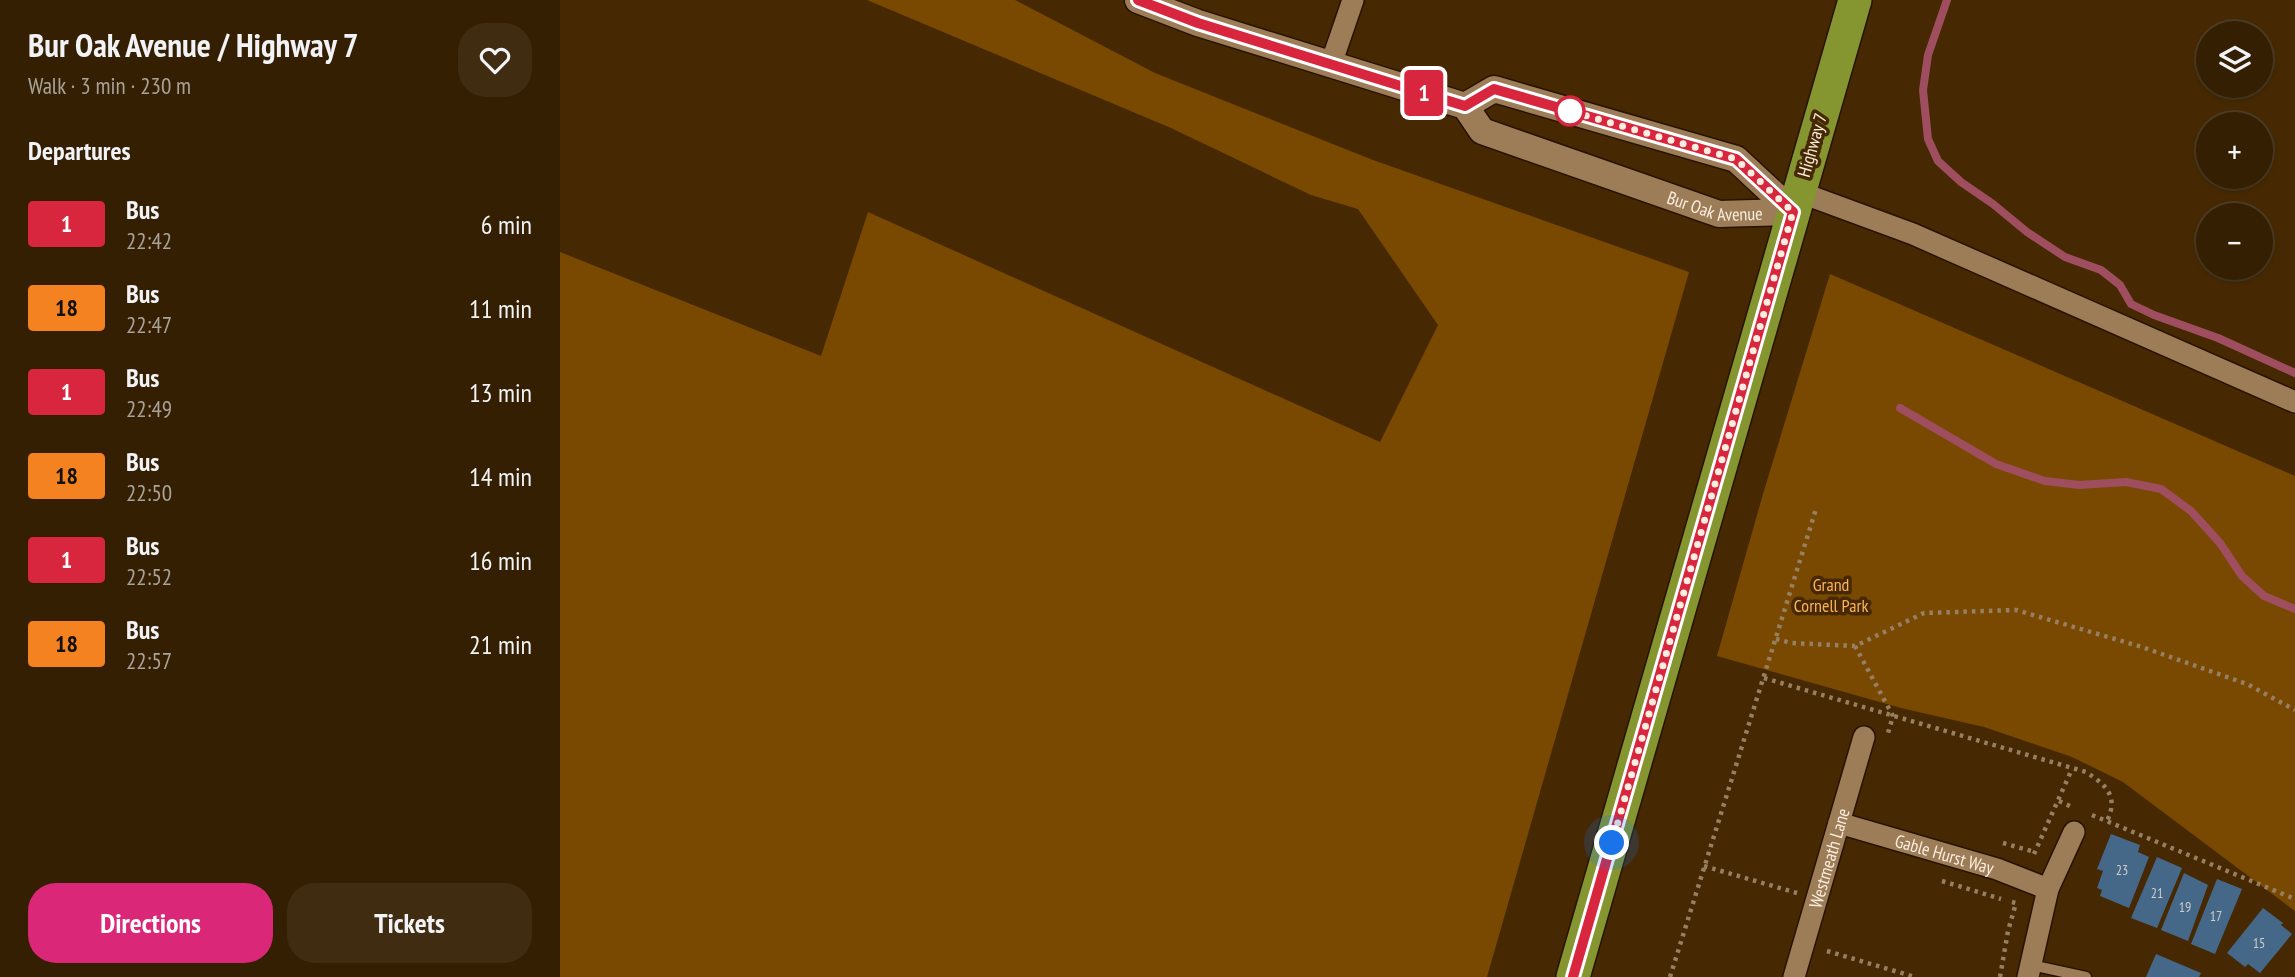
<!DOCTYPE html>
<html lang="en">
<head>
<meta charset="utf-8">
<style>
  body { margin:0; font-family:"PT Sans Narrow",sans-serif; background:#3f2c11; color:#f1f3f6; height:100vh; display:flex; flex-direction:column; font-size:26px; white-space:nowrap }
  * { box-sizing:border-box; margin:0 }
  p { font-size:23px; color:#a9a299 }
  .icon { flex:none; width:38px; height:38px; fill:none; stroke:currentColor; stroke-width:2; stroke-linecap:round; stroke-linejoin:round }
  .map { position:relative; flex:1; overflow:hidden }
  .sheet { display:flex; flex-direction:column; background:#341f02; width:560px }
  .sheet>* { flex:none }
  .badge { padding:0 14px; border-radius:5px; font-size:24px; line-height:46px }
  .fabs { position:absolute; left:1636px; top:21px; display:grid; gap:14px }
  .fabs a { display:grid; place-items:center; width:77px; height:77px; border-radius:50%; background:#341f02; box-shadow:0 2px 5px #0004,0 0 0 2px #4e3d24; font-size:35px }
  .you { position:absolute; width:35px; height:35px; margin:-18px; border:5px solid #fff; border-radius:50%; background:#1a73e8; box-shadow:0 0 0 10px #1a73e833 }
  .map>.badge { position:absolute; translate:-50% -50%; box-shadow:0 0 0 4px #fff }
  h2 { padding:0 28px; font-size:26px; line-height:63px }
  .round { display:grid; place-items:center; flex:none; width:74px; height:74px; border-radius:28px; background:#3f2c11 }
  .overview { display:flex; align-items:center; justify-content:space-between; height:119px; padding:0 28px }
  h1 { font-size:33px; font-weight:800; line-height:52px }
  .button { display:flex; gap:14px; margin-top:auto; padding:14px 28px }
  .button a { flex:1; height:80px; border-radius:28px; background:#db2777; color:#fff; font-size:28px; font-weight:800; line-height:80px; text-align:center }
  .button a+a { background:#3f2c11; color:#f1f3f6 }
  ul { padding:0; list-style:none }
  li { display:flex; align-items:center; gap:21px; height:84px; padding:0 28px }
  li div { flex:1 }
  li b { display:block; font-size:26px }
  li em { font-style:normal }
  li .badge { min-width:77px; font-weight:700; text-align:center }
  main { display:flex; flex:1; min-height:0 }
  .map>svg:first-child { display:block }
  .green { fill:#794901 }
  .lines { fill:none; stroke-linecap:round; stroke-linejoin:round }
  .stream { stroke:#9f4e5f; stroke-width:8 }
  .building { fill:#456788 }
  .service-casing { stroke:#281300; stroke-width:13 }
  .minor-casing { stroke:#281300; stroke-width:24 }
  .tertiary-casing { stroke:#281300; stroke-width:29 }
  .primary-casing { stroke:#281300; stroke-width:36 }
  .path { stroke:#967f63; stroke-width:4.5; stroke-dasharray:3.5 5; stroke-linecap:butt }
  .service { stroke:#9d7c58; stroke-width:10 }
  .minor { stroke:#9d7c58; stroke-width:21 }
  .tertiary { stroke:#9d7c58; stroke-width:26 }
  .primary { stroke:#859530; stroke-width:33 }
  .line-casing { stroke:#fff; stroke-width:16 }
  .line { stroke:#d7263d; stroke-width:10 }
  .walk { stroke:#fcedde; stroke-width:7; stroke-dasharray:0 12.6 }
  .stop-dot { fill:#fff; stroke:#d7263d; stroke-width:3.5 }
  .labels { text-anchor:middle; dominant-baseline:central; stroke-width:7; stroke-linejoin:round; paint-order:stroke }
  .number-label { font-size:14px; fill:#ceccc8 }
  .street-label { font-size:18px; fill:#fcedde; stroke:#462903 }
  .park-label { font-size:18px; fill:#feb258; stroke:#462903 }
</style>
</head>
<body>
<main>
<section class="sheet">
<div class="overview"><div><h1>Bur Oak Avenue / Highway 7</h1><p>Walk · 3 min · 230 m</p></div><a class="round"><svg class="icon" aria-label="heart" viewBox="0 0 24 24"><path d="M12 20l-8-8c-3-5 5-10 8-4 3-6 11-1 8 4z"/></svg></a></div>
<h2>Departures</h2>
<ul>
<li><span class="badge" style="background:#d7263d;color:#fff">1</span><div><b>Bus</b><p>22:42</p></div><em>6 min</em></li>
<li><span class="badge" style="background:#f58220;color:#111">18</span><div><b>Bus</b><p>22:47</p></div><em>11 min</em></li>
<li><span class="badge" style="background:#d7263d;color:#fff">1</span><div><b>Bus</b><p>22:49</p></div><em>13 min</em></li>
<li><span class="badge" style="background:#f58220;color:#111">18</span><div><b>Bus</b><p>22:50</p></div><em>14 min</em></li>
<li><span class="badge" style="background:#d7263d;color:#fff">1</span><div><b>Bus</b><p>22:52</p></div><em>16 min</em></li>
<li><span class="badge" style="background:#f58220;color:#111">18</span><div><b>Bus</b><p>22:57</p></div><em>21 min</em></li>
</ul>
<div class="button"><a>Directions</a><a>Tickets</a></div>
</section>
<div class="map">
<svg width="1735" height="977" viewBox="0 0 1735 977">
  <rect width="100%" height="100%" fill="#462903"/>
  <g class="green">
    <path d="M307,0H455L595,73L813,160L1129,272L927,977H0V252L261,356L308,212L820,442L878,325L798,209L751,195L611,128Z"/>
    <path d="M1270,274L1735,476V911L1563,782L1512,757L1424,727L1341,708L1157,656L1203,494Z"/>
  </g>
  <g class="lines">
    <g class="stream">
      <path d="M1387,0L1368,55L1363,90L1368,139L1378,161L1401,182L1433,204L1467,232L1505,257L1541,270L1560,285L1571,304L1594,315L1658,338L1735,373"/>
      <path d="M1340,408L1436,464L1485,481L1519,485L1566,482L1601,489L1631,511L1660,543L1682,576L1704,596L1735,609"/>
    </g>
  </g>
  <g class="building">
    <path d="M1551,834L1580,845L1578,852L1589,857L1569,908L1540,896L1542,890L1537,888L1543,871L1537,869Z"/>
    <path d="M1597,857L1622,868L1597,928L1571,918Z"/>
    <path d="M1624,873L1648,885L1628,941L1601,930Z"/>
    <path d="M1657,879L1682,889L1655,954L1631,944Z"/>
    <path d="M1703,908L1723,923L1721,925L1732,934L1700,973L1688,964L1685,967L1667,953Z"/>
    <path d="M1596,954L1641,973L1639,977H1586Z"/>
  </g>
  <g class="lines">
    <defs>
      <path id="service" d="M1471,965L1526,977"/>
      <g id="minor">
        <path d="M771,64L793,0"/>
        <path d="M1239,192L1353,234L1735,402"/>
        <path id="s1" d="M1279,823L1437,869L1488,889"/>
        <path id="s2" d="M1234,977L1304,737"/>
        <path d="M1468,977L1488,889L1514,832"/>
      </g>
      <g id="tertiary">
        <path id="s3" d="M578,0L638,23L905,106L922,131L1159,214L1233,212"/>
        <path d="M905,106L934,89L1176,159L1233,212"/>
      </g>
      <path id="primary" d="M1013,977L1295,0"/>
    </defs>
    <use href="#service" class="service-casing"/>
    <use href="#minor" class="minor-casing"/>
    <use href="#tertiary" class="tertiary-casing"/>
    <use href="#primary" class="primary-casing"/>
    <g class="path">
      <path d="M1216,639L1231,643L1295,646L1364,613L1456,610L1582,647L1687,684L1735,710"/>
      <path d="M1295,646L1333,716L1328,733"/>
      <path d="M1204,678L1526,772C1546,785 1559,796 1547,821"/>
      <path d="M1499,801L1514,808"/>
      <path d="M1532,815L1735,899"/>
      <path d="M1443,843L1475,852"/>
      <path d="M1474,854L1512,769"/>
      <path d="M1144,866L1237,893"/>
      <path d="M1382,881L1441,899"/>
      <path d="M1267,951L1355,977"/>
      <path d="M1110,977L1256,509"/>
      <path d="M1440,977L1448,931L1456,903L1452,902"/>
    </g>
    <use href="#service" class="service"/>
    <use href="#minor" class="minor"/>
    <use href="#tertiary" class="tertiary"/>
    <use href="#primary" class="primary"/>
  </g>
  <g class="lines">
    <defs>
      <path id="line" d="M578,0L638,23L905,106L934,89L1176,159L1233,212L1013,977"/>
    </defs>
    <use href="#line" class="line-casing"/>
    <use href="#line" class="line"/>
    <path class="walk" d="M1010,111L1006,110L1176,159L1233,212L1052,843"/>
  </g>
  <circle class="stop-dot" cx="1010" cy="111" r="14"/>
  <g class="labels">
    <g class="number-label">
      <text x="1562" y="870">23</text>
      <text x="1597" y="893">21</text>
      <text x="1625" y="907">19</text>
      <text x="1656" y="916">17</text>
      <text x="1699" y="943">15</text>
    </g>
    <g class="street-label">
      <text transform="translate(1252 145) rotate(-74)">Highway 7</text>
      <text stroke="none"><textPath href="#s3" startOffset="620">Bur Oak Avenue</textPath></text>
      <text stroke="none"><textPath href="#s1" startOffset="110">Gable Hurst Way</textPath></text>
      <text stroke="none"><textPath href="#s2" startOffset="124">Westmeath Lane</textPath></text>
    </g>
    <g class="park-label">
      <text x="1271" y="584">Grand<tspan x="1271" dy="21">Cornell Park</tspan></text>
    </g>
  </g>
</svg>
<div class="fabs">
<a><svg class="icon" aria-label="layers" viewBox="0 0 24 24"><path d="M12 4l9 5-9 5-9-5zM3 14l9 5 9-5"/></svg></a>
<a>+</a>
<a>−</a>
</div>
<div class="you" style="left:1052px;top:843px"></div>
<b class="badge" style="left:864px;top:93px;background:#d7263d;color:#fff">1</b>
</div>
</main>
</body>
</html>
